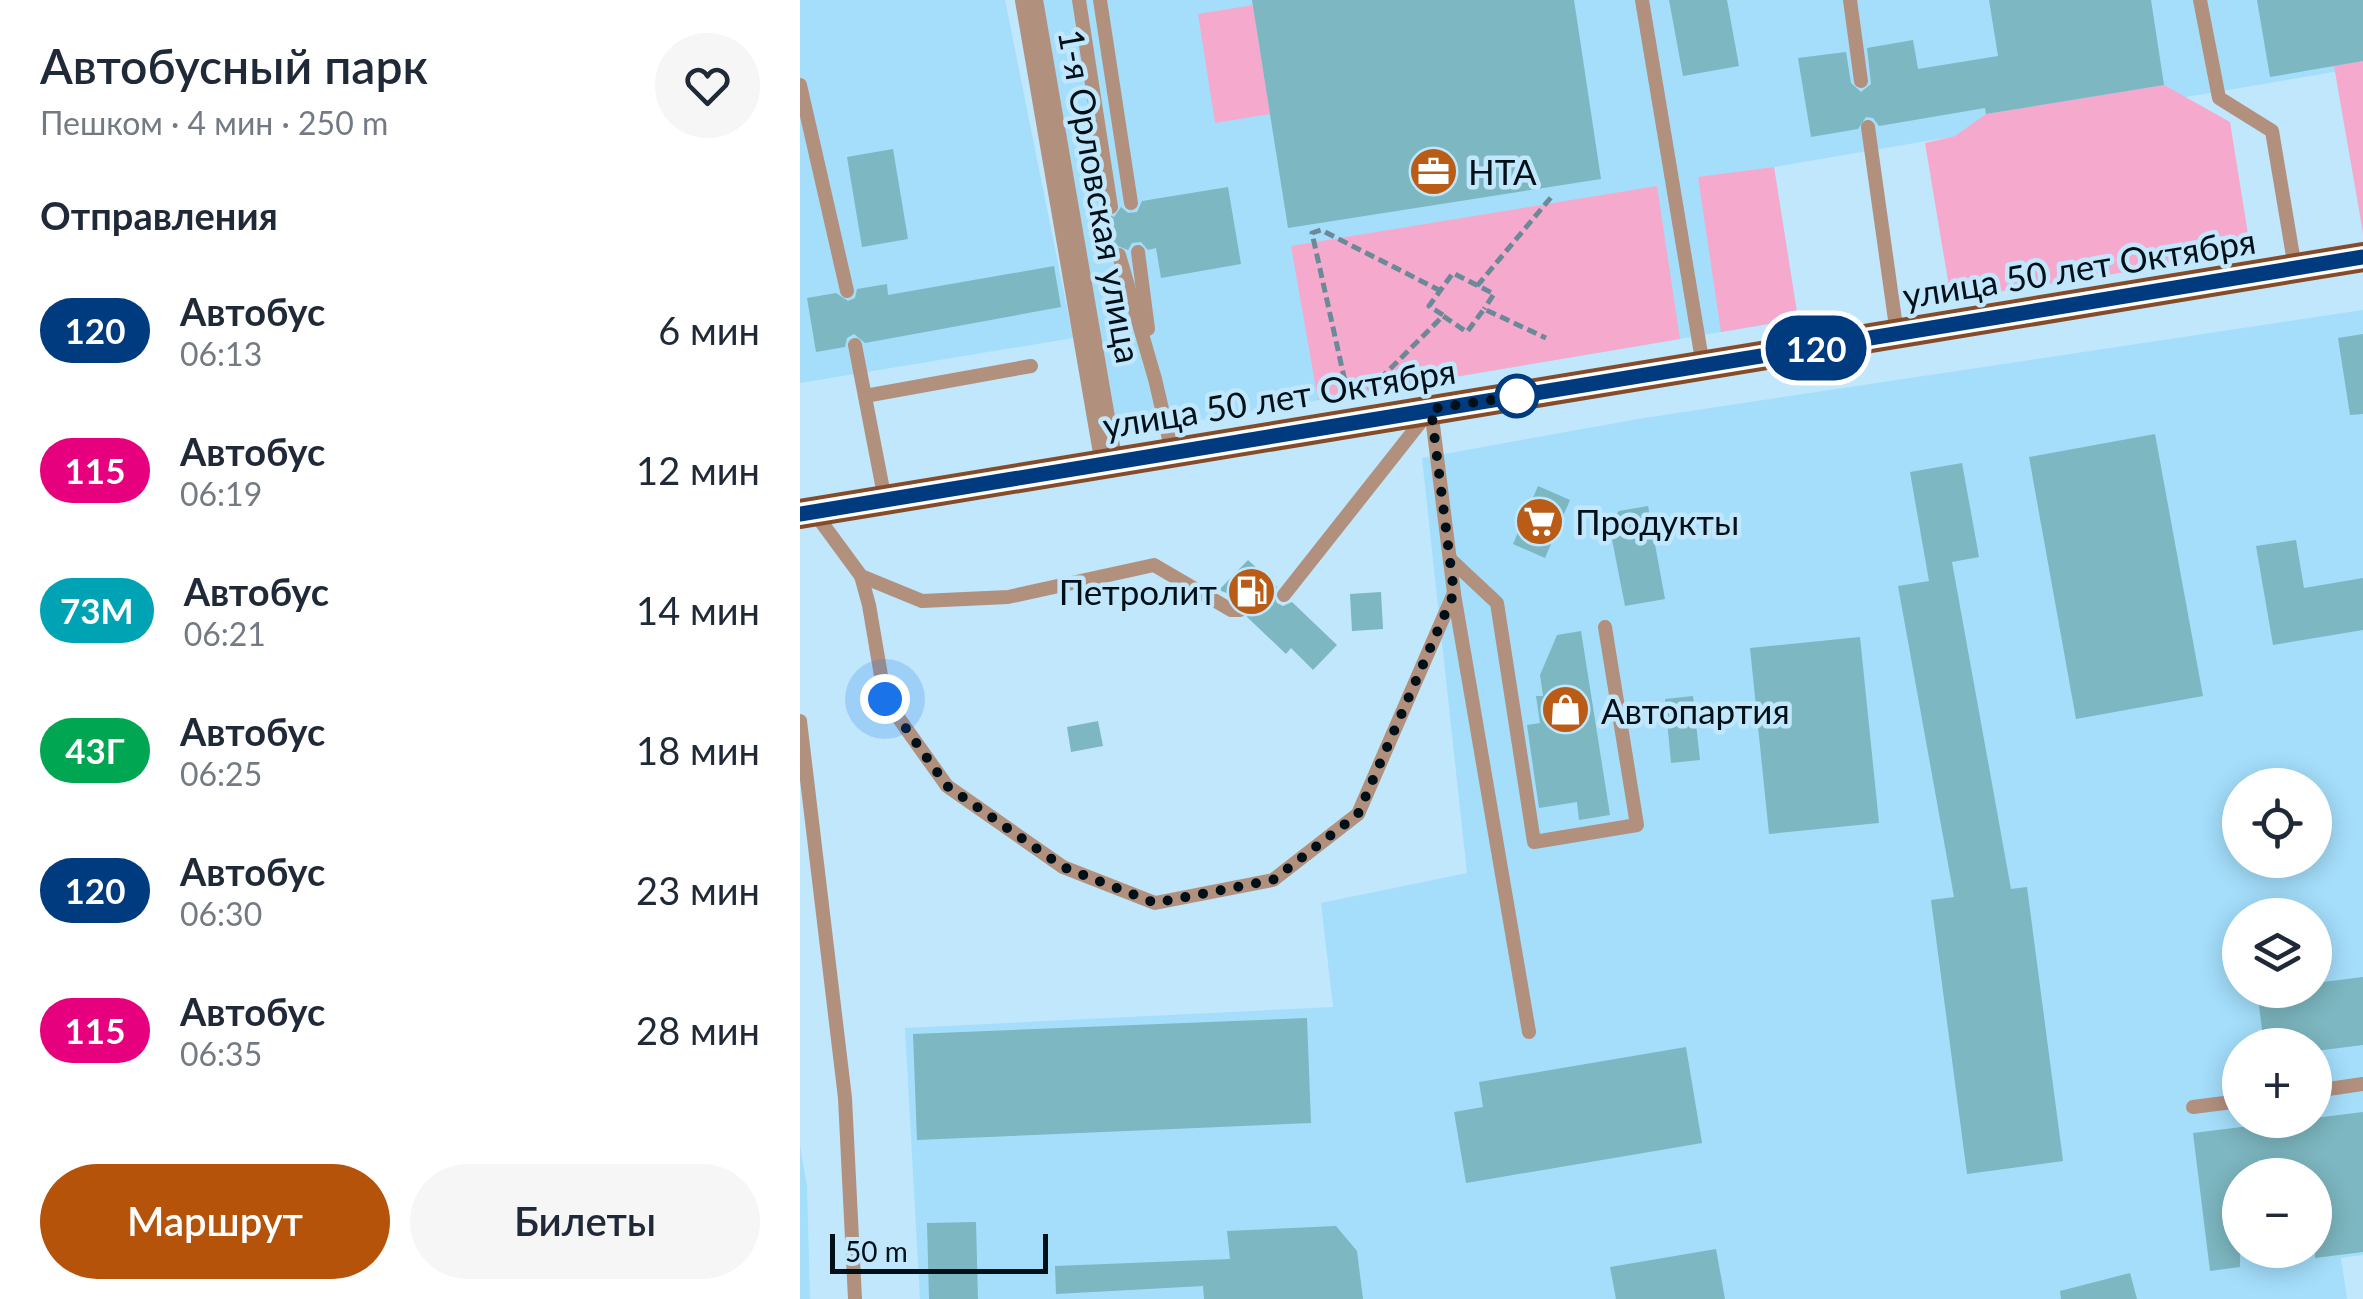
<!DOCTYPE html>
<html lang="ru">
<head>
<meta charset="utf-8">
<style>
  body { margin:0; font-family:Lato,sans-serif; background:#f6f6f7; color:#1f2937; height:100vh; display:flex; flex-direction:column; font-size:38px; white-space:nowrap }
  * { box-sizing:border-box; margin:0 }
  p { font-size:32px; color:#747a83 }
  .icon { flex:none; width:55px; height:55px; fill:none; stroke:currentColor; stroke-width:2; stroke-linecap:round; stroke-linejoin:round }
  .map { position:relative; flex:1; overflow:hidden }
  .details { display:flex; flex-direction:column; background:#fff; width:800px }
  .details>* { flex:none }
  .badge { padding:0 20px; border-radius:32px; font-size:35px; line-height:65px }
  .buttons { position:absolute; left:1422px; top:768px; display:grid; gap:20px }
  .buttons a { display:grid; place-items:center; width:110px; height:110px; border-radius:50%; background:#fff; box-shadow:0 5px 25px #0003; font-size:50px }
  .scale { position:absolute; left:30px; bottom:25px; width:218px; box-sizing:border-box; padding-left:10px; border:5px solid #001018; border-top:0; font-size:28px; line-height:35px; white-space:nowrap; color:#001018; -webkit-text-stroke:8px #c0e7fb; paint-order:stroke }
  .you { position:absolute; width:50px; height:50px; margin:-25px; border:8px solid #fff; border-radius:50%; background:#1a73e8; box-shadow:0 0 0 15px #1a73e833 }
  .map>.badge { position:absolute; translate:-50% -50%; box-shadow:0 0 0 5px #fff }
  h2 { padding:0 40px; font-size:38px; line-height:90px }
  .round { display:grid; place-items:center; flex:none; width:105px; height:105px; border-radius:52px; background:#f6f6f7 }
  .overview { display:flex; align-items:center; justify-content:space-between; height:170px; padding:0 40px }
  h1 { font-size:48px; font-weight:600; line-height:75px }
  .action { display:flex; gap:20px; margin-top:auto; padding:20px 40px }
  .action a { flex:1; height:115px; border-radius:60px; background:#b45309; color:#fff; font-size:40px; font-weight:600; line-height:115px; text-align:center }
  .action a+a { background:#f6f6f7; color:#1f2937 }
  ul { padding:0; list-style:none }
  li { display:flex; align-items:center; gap:30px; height:140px; padding:0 40px }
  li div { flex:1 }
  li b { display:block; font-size:38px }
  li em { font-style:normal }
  li .badge { min-width:110px; font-weight:700; text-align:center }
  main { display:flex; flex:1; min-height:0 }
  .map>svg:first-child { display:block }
  .built { fill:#a4defb; fill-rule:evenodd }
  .green { fill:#f5aacd }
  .building { fill:#7db7c1 }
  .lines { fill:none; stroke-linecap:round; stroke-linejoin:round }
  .path { stroke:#6c8998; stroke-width:5; stroke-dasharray:10 5; stroke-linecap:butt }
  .lane { stroke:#b2907e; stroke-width:14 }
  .street { stroke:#b2907e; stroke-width:28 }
  .primary { stroke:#864c29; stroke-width:30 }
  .line-casing { stroke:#fff; stroke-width:22 }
  .line { stroke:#003b80; stroke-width:15 }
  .walk { stroke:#001018; stroke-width:10; stroke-dasharray:0 18 }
  .stop-dot { fill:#fff; stroke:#003b80; stroke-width:5 }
  .labels { text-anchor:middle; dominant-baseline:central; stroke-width:9; stroke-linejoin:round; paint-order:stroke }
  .poi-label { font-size:35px; fill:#001018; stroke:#c0e7fb; text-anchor:start }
  .street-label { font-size:35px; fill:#001018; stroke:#c0e7fb }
</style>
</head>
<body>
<main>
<section class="details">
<div class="overview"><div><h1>Автобусный парк</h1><p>Пешком · 4 мин · 250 m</p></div><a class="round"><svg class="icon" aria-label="heart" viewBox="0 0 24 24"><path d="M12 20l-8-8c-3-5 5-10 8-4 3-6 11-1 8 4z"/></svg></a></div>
<h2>Отправления</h2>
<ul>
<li><span class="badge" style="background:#003b80;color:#fff">120</span><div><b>Автобус</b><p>06:13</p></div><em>6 мин</em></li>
<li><span class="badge" style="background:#e6007e;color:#fff">115</span><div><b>Автобус</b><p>06:19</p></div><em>12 мин</em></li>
<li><span class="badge" style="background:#00a3b4;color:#fff">73М</span><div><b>Автобус</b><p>06:21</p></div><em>14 мин</em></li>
<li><span class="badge" style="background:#00a651;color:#fff">43Г</span><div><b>Автобус</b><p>06:25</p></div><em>18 мин</em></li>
<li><span class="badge" style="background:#003b80;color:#fff">120</span><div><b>Автобус</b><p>06:30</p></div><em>23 мин</em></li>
<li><span class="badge" style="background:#e6007e;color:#fff">115</span><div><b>Автобус</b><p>06:35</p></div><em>28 мин</em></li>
</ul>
<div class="action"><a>Маршрут</a><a>Билеты</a></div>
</section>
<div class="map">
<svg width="1563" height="1299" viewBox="0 0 1563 1299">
  <rect width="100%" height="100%" fill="#c0e7fb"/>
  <g class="built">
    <path d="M0,0H205L273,338L0,383Z"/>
    <path d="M243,0H1563V67L974,167L998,319L318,434Z"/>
    <path d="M1563,310V1255L1541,1258L1547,1299H120L105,1028L533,1007L521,903L667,873L622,458L844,418ZM1440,785H1515V860H1440ZM1440,915H1515V990H1440ZM1440,1045H1515V1120H1440ZM1440,1175H1515V1250H1440Z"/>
    <path d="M0,1146L7,1186L10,1299H0Z"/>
  </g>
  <g class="green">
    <path d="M453,5L470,114L415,123L398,14Z"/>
    <path d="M1563,61V233L1534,66Z"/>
    <path d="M1364,85L1430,122L1451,253L1151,299L1125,143L1155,136L1186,114Z"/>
    <path d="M974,167L998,319L921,332L898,177Z"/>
    <path d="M857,186L880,339L518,400L491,246Z"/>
  </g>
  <g class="building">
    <path d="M452,0H774L801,179L488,228Z"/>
    <path d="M869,0H927L939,66L883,76Z"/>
    <path d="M1189,0H1351L1364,85L1186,114L1185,108L1079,126L1073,118L1066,117L1058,129L1011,137L998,58L1046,52L1051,83L1061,92L1071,84L1067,48L1113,40L1118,69L1198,56Z"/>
    <path d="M1457,0H1563V61L1470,77Z"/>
    <path d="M93,149L108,239L62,247L47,157Z"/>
    <path d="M428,187L441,264L361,278L356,248L348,250L341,242L332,243L328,250L315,245L305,257L297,209L314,217L321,207L328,213L337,212L342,201Z"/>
    <path d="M254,266L261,307L65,343L54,334L47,338L45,347L16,352L7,298L36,293L48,301L55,298L57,289L87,284L88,295Z"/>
    <path d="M1563,334V414L1550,415L1538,338Z"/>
    <path d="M1355,434L1403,696L1276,719L1229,457Z"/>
    <path d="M1162,463L1179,557L1152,562L1211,889L1227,887L1263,1161L1167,1174L1131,900L1154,897L1098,586L1129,581L1110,472Z"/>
    <path d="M738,486L770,500L745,558L713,544Z"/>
    <path d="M848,506L865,599L825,606L809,524L819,511Z"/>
    <path d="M1496,540L1504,588L1563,578V630L1473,645L1456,546Z"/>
    <path d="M448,560L477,587L473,594L477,603L483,606L492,602L537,645L513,670L491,648L486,654L447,617L450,609L446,601L419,590Z"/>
    <path d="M581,592L583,629L552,631L550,594Z"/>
    <path d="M781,631L810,815L779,820L777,802L739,808L727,725L740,723L736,696H743L740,675L757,635Z"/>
    <path d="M1060,637L1079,823L969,834L950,648Z"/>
    <path d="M893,696L900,760L871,763L865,699Z"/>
    <path d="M298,721L303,746L271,752L267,727Z"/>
    <path d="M1563,977V1045L1515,1051V1045H1464L1457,990H1515V983Z"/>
    <path d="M507,1018L511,1123L117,1140L113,1034Z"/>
    <path d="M886,1047L902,1143L666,1183L654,1112L683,1107L679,1082Z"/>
    <path d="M1563,1112V1252L1515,1258V1175H1440V1267L1410,1271L1393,1133Z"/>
    <path d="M176,1222L178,1299H129L127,1223Z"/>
    <path d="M536,1226L557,1251L563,1299H404L403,1286L256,1294L255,1266L430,1259L427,1231Z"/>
    <path d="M916,1249L925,1299H816L810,1267Z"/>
    <path d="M1330,1273L1337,1299H1261L1260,1291Z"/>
  </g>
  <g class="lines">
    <g class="path">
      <path d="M677,286L753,195"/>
      <path d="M643,315L629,306L653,273L694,294L684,309"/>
      <path d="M569,390L643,316L667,332L684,309L746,338"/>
      <path d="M548,395L512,233L521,230L641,291"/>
    </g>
    <g class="lane">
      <path d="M279,0L311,207"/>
      <path d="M300,0L331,203"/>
      <path d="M842,0L903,366"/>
      <path d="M1050,0L1061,81"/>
      <path d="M1400,0L1419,98L1472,131L1495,268"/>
      <path d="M0,85L47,291"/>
      <path d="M1068,127L1097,334"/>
      <path d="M338,252L348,329"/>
      <path d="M319,255L355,379L372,452"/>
      <path d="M55,345L85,500"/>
      <path d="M65,396L231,366"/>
      <path d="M14,512L61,576L122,601L208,597L354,565L431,610H440"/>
      <path d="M650,559L697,603L734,842L837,825L805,627"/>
      <path d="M61,576L69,605L85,699L147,786L263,867L355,903L473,880L558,814L654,593L631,409"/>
      <path d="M654,594L729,1032"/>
      <path d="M484,595L627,414"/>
      <path d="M0,721L45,1098L55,1299"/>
      <path d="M1515,1091L1563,1084"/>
      <path d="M1393,1107L1440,1101"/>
    </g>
    <path class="street" d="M229,0L309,464"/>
    <path class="primary" d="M0,514L1563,257"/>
  </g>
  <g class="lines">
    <defs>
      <path id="line" d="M0,514L1563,257"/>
    </defs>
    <use href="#line" class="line-casing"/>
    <use href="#line" class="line"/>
    <path class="walk" d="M85,699L147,786L263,867L355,903L473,880L558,814L654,593L631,409L717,396"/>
  </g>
  <defs>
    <symbol id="office-disc" viewBox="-11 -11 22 22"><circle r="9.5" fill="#bb5c16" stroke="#c0e7fb"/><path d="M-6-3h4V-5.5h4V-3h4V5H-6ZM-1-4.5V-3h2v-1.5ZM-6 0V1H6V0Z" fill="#fff"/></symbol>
    <symbol id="supermarket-disc" viewBox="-11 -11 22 22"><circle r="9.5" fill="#bb5c16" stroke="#c0e7fb"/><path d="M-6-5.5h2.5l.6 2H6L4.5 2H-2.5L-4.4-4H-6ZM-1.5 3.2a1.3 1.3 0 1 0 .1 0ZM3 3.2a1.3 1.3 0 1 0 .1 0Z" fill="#fff"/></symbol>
    <symbol id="fuel-disc" viewBox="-11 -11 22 22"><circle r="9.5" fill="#bb5c16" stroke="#c0e7fb"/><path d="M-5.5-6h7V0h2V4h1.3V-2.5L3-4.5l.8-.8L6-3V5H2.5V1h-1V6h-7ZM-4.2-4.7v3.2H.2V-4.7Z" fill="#fff"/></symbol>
    <symbol id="shop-disc" viewBox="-11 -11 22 22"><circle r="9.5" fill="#bb5c16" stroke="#c0e7fb"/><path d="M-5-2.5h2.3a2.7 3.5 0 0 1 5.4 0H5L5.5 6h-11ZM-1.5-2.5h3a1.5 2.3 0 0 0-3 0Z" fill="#fff"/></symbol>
  </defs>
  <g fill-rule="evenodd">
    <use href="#office-disc" x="606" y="144" width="55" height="55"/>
    <use href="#supermarket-disc" x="712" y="494" width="55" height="55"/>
    <use href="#fuel-disc" x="424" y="564" width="55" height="55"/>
    <use href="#shop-disc" x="738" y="682" width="55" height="55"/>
  </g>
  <circle class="stop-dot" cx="717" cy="396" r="20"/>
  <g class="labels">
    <g class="poi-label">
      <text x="668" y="171">НТА</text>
      <text x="775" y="521">Продукты</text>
      <text x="417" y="591" text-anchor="end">Петролит</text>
      <text x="801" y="710">Автопартия</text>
    </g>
    <g class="street-label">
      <text transform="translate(301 196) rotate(80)">1-я Орловская улица</text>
      <text transform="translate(1279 267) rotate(-9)">улица 50 лет Октября</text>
      <text transform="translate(479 397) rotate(-9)">улица 50 лет Октября</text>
    </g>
  </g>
</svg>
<div class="buttons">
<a><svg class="icon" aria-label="locate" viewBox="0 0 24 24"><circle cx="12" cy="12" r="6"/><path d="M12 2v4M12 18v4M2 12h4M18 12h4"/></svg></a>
<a><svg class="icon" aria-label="layers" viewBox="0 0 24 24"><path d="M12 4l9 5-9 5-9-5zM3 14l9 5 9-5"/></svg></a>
<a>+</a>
<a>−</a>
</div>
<div class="scale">50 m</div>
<div class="you" style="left:85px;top:699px"></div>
<b class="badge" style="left:1016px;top:348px;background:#003b80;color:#fff">120</b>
</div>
</main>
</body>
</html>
